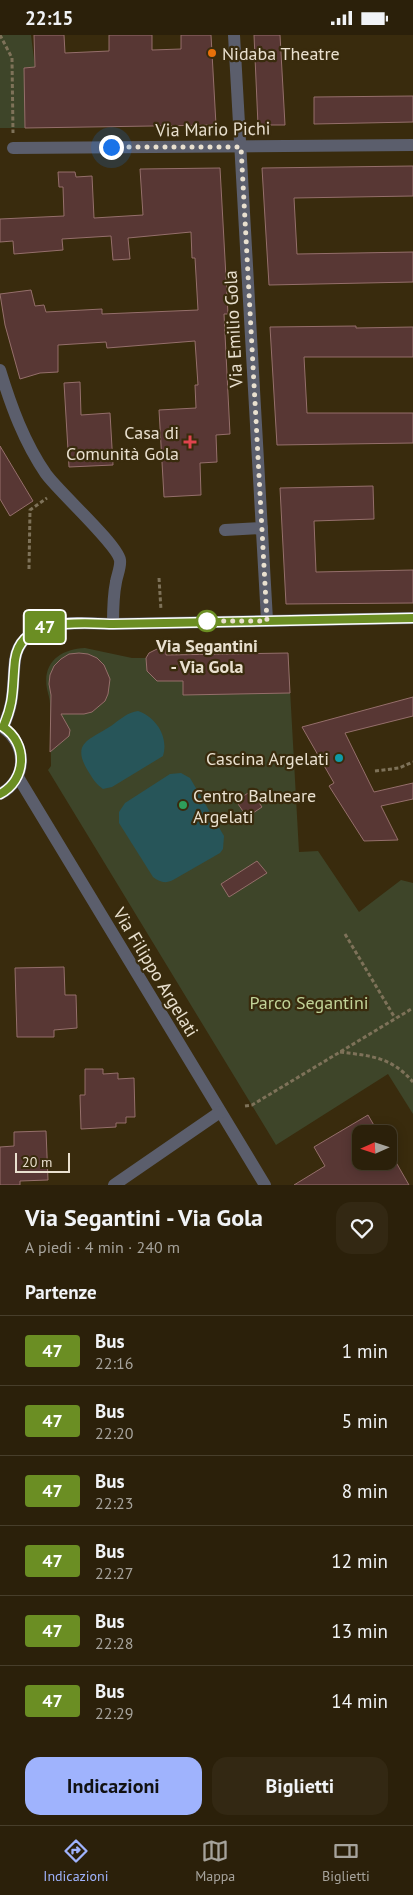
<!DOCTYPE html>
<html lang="it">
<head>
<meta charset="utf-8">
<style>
  body { margin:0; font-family:"PT Sans",sans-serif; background:#332813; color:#f1f3f6; height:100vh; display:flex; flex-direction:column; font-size:19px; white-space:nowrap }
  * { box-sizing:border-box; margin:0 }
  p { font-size:16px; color:#a6a39c }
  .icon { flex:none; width:28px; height:28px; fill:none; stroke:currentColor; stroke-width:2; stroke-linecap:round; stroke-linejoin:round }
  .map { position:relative; height:1150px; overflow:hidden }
  .panel { display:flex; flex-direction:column; background:#2b200a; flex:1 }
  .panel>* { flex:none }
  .badge { padding:0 10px; border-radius:4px; font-size:18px; line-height:32px }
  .needle { width:32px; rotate:267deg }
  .tools { position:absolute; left:352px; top:1090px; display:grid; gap:10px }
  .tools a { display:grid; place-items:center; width:45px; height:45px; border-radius:10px; background:#2b200a; box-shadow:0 2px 12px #0003,0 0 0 1px #473e2b; font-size:25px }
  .scale { position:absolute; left:15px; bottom:12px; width:55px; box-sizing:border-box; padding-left:5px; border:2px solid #e9e0cf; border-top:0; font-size:14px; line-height:18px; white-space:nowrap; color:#e9e0cf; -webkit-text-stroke:4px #392b0d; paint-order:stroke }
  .you { position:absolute; width:25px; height:25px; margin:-12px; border:4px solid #fff; border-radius:50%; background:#1a73e8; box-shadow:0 0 0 8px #1a73e833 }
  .map>.badge { position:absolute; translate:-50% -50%; box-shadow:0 0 0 2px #fff }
  h2 { padding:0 25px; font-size:19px; line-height:45px }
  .round { display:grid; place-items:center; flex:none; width:52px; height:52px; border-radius:15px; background:#332813 }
  .head { display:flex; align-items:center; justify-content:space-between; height:85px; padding:0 25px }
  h1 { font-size:24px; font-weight:700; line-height:38px }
  .cta { display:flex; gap:10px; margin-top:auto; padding:10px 25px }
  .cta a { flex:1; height:58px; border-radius:15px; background:#9fb3fd; color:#111; font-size:20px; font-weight:700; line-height:58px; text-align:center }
  .cta a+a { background:#332813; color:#f1f3f6 }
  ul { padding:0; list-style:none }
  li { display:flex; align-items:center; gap:15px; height:70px; padding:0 25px; border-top:1px solid #473e2b }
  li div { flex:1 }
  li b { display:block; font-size:19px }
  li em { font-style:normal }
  li .badge { min-width:55px; font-weight:700; text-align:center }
  .status { display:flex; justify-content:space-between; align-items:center; height:35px; padding:0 25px; background:#2b200a; direction:ltr }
  .status svg { height:14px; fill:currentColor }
  .menu { display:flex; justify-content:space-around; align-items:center; height:70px; border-top:1px solid #473e2b; background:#2b200a; font-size:14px; color:#a6a39c }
  .menu a { display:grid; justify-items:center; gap:2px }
  .menu .selected { color:#9fb3fd }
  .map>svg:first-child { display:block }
  .green { fill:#3e4529 }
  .water { fill:#275559 }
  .building { fill:#583734; stroke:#956f6b }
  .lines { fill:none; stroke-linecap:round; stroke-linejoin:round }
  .path { stroke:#7e7259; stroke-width:3; stroke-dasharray:4 2.5; stroke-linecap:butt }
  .minor { stroke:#5b5e6c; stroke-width:12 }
  .line-casing { stroke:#fff; stroke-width:11 }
  .line { stroke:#6b8e23; stroke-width:8 }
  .walk { stroke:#e9e0cf; stroke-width:5; stroke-dasharray:0 9 }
  .food-dot { fill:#e8710a; stroke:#392b0d; stroke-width:2 }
  .health-dot { fill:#e0444e; stroke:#392b0d; stroke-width:2 }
  .stop-dot { fill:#fff; stroke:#6b8e23; stroke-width:2.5 }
  .culture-dot { fill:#0f9aa8; stroke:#392b0d; stroke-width:2 }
  .leisure-dot { fill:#2e9e5b; stroke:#392b0d; stroke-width:2 }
  .labels { text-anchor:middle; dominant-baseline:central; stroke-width:4.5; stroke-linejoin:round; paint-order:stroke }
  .poi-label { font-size:18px; fill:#e9e0cf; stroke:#392b0d; text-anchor:start }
  .street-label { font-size:18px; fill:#e9e0cf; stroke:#392b0d }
  .stop-label { font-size:18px; font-weight:bold; fill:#e9e0cf; stroke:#392b0d }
  .park-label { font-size:18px; fill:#c2d398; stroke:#392b0d }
</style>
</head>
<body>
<div class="status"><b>22:15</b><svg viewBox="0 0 49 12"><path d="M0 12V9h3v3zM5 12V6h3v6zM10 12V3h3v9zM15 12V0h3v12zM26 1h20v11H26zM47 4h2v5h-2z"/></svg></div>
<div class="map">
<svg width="413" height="1150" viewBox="0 0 413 1150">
  <rect width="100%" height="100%" fill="#392b0d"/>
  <g class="green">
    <path d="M0,0H31L35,32L24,33L25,93H0Z"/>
    <path d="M85,613L132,623H146C151,616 156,614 165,613L166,620L288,618L299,817L318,816L359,877L401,845L413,848V1079L388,1039L276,1110L48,735L51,731C51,710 50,690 50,669C50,664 48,659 47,654C42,627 61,614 85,613Z"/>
  </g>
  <g class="water">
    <path d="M138,676C156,682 169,702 163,721L112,752L103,754C96,749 93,744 88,736C71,708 89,705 111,691C119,685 128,677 138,676Z"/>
    <path d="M181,738L190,743L224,801L223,814L220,818L173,845C165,849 160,847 153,842L119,788V777L125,768L170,739Z"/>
  </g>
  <g class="building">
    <path d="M34,0H64L65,18L109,16V0H152V15L181,14V0H211L216,90L25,93L24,33L35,32Z"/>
    <path d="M254,0H280L285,90H258Z"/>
    <path d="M413,61V87L314,89V62Z"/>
    <path d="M413,131V161L294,163L297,219L413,217V247L269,250L262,133Z"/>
    <path d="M220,133L228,279H224L230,399L216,400L217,427L200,428L201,460L164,462L159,375L196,373L195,350H198L195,306L107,313L106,307L58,310V337L40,338L20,344L5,290L0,259L31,255L35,271L44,270L46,277L102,274V279L198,275L195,223H192L191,197L128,203L130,224L113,225L111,201L62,204L63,215L14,219L13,206L0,207V184L64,181L63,152H59L58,137H75L76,142L92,141L94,183L143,180L140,134Z"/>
    <path d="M356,291V293L413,292V322H304L307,378H413V408L277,410L270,292Z"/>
    <path d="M80,347L81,380L110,378L113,430L69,432L64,348Z"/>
    <path d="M0,411L33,466L10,481L0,464Z"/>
    <path d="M373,451L374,484L314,486L316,537L413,535V568L286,569L280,453Z"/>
    <path d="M166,613V620L288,618L290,658L183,660V646H157L147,636L146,623L149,618L157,614Z"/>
    <path d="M79,618L88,619L97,623L104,630L110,644L108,659L105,666L92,677L84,679H61L70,695L69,701L50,717L51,660L49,649L50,640L54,631L61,624L69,619Z"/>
    <path d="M413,662V681L345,698L374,757L413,748V764L381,771L398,805L364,806L329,751L334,748L302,692Z"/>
    <path d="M251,756L262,772L247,782L236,766Z"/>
    <path d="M257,826L267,838L229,862L221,849Z"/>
    <path d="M64,932L65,960H76L77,993L54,995V1002H17L15,933Z"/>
    <path d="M85,1034H103V1039L118,1038V1044L134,1043L135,1082H126V1088H116V1092L81,1094L80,1060H85Z"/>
    <path d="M368,1080L379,1099H361V1126H389V1115L409,1150H294L325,1131L314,1112Z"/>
    <path d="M46,1096L48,1145L20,1146V1150H0V1112L14,1111V1097Z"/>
  </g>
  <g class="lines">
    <g class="path">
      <path d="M0,0L12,23L13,98"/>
      <path d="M29,534L30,475L47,463"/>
      <path d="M159,543L161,575"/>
      <path d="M375,736L399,733L413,727"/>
      <path d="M345,899L395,983"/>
      <path d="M340,1017C372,1021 391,1022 413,1047"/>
      <path d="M245,1071L252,1070L413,973"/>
    </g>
    <g class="minor">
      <path d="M234,0L267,585"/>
      <path d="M13,113L413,110"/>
      <path d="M0,335C11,371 24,407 46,439C59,457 117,509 120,525C121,532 117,540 116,547C113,561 113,575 113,589"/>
      <path d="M225,495L262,493"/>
      <path d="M0,691C27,706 29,744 0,759"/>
      <path d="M3,692C15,666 12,652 15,625C21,581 82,588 113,589L413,583"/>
      <path d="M18,742L265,1150"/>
      <path d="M114,1150L220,1077"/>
    </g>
  </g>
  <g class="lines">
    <defs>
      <path id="line" d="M0,759C27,745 28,708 3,692C15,666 12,652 15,625C21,581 82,588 113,589L413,583"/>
    </defs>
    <use href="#line" class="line-casing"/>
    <use href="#line" class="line"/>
    <path class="walk" d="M111,112H241L267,586H205H207"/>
  </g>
  <circle class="food-dot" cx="212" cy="18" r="5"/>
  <path class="health-dot" d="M187.5 399.5h5v5h5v5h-5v5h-5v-5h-5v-5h5z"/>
  <circle class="stop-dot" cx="207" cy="586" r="10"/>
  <circle class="culture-dot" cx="339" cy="723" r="5"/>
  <circle class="leisure-dot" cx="183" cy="770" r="5"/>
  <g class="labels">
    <g class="poi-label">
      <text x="222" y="18">Nidaba Theatre</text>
      <text x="179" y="397" text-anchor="end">Casa di<tspan x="179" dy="21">Comunità Gola</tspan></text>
      <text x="329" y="723" text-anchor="end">Cascina Argelati</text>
      <text x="193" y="760">Centro Balneare<tspan x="193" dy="21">Argelati</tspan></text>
    </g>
    <g class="street-label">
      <text transform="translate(213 94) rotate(-1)">Via Mario Pichi</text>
      <text transform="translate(233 294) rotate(-93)">Via Emilio Gola</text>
      <text transform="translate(156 937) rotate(59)">Via Filippo Argelati</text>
    </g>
    <g class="stop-label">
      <text x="207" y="610">Via Segantini<tspan x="207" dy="21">- Via Gola</tspan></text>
    </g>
    <g class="park-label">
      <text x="309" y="967">Parco Segantini</text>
    </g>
  </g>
</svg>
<div class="tools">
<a><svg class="needle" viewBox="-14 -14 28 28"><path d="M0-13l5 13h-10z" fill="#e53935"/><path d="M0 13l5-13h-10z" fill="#a6a39c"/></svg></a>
</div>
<div class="scale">20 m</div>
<div class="you" style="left:111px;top:112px"></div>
<b class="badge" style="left:45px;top:592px;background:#6b8e23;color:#fff">47</b>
</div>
<section class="panel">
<div class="head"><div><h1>Via Segantini - Via Gola</h1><p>A piedi · 4 min · 240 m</p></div><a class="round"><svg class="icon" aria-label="heart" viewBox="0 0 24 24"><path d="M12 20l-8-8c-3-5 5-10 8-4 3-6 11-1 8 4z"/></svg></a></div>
<h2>Partenze</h2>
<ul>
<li><span class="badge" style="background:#6b8e23;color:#fff">47</span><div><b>Bus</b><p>22:16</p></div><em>1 min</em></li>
<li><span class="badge" style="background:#6b8e23;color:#fff">47</span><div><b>Bus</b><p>22:20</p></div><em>5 min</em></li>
<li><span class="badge" style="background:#6b8e23;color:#fff">47</span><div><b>Bus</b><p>22:23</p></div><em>8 min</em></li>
<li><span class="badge" style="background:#6b8e23;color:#fff">47</span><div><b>Bus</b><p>22:27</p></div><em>12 min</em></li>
<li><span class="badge" style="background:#6b8e23;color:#fff">47</span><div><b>Bus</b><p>22:28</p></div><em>13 min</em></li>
<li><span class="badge" style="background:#6b8e23;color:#fff">47</span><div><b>Bus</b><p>22:29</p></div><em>14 min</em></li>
</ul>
<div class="cta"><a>Indicazioni</a><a>Biglietti</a></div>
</section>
<nav class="menu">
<a class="selected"><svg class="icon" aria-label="directions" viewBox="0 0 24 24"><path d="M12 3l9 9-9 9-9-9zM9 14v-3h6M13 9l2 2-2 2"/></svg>Indicazioni</a>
<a><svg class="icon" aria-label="map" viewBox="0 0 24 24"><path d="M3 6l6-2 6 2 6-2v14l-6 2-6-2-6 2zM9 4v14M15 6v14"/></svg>Mappa</a>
<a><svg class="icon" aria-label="tickets" viewBox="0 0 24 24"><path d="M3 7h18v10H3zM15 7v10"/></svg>Biglietti</a>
</nav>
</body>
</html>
